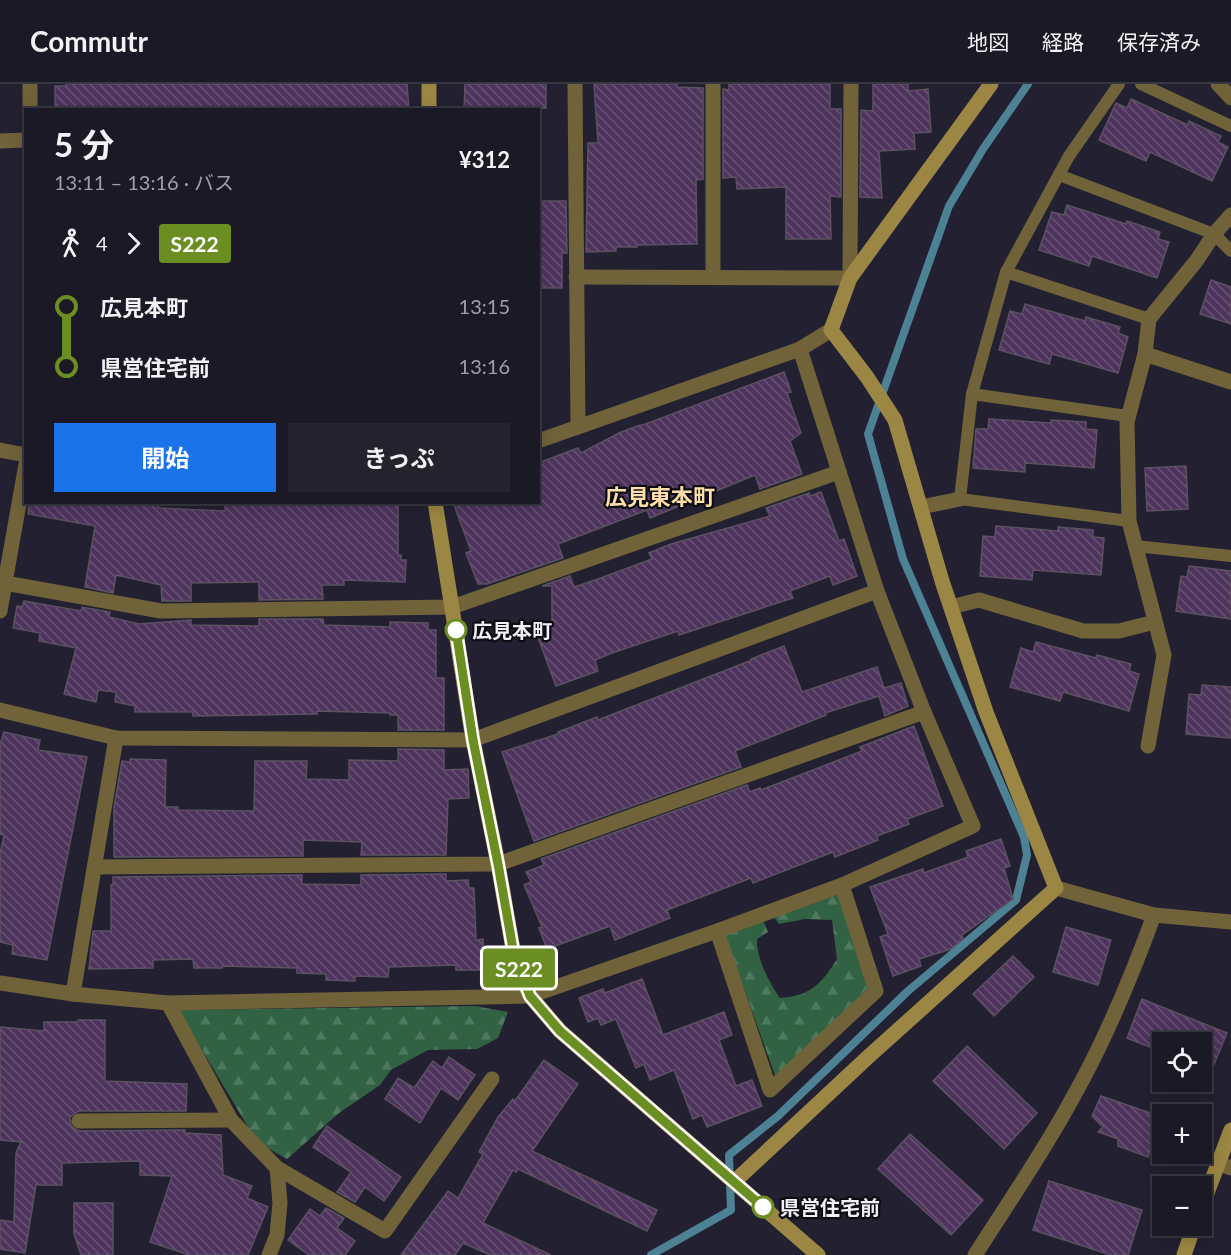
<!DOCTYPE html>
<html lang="ja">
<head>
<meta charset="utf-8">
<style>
  body { margin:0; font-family:Lato,"Noto Sans JP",sans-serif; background:#23222d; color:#f1f3f6; height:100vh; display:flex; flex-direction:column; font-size:22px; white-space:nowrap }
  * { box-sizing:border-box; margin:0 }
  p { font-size:20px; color:#9fa0a7 }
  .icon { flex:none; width:33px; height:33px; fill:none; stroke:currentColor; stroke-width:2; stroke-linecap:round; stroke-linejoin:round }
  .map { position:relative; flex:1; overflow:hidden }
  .side { position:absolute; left:24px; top:24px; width:516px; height:396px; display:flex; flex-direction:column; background:#1a1925; border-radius:0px; box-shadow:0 3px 15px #0003,0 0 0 2px #383842 }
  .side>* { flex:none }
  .badge { padding:0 12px; border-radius:4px; font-size:21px; line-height:39px }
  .fabs { position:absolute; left:1152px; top:948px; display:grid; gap:12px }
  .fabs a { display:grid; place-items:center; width:60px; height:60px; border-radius:0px; background:#1a1925; box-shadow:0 3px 15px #0003,0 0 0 2px #383842; font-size:30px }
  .map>.badge { position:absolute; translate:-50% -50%; box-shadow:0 0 0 3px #fff }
  .legs { display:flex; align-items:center; gap:9px; height:66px; padding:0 30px; font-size:20px }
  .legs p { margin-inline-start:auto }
  .headline { display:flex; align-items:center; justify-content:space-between; height:102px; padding:0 30px }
  h1 { font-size:33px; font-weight:700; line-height:45px }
  .primary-button { display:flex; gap:12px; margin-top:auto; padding:12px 30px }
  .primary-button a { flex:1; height:69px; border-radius:0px; background:#1a73e8; color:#fff; font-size:24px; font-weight:700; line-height:69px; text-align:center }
  .primary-button a+a { background:#23222d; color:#f1f3f6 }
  ul { padding:0 30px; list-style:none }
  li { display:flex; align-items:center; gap:21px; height:60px; font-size:22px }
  li i { display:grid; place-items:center; width:9px; height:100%; margin:0 8px; background:currentColor }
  li i::after { content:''; width:15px; height:15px; margin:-8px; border:4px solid; border-radius:50%; background:#1a1925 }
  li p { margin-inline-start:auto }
  li:first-child i { background:linear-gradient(#0000 50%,currentColor 0) }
  li:last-child i { background:linear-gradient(currentColor 50%,#0000 0) }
  header { display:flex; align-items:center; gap:36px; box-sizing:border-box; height:84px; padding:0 30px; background:#1a1925; border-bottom:2px solid #383842 }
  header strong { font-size:28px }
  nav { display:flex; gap:33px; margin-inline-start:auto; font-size:21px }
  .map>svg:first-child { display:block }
  .forest { fill:url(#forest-firs) }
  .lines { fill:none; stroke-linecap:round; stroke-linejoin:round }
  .stream { stroke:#4c8294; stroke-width:8 }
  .building { fill:url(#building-back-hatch); stroke:#5b5161; stroke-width:1.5 }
  .lane { stroke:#70633a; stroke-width:12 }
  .street { stroke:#70633a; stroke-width:15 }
  .secondary { stroke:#9b8743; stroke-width:15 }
  .line-1-casing { stroke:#fff; stroke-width:14 }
  .line-1 { stroke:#6b8e23; stroke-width:9 }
  .stop-1-dot { fill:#fff; stroke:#6b8e23; stroke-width:3 }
  .labels { text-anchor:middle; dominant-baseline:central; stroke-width:4.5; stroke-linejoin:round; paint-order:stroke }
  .stop-label { font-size:20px; font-weight:bold; fill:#f0effa; stroke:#0d0c13; text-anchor:start }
  .quarter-label { font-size:22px; font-weight:bold; fill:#ffdfa7; stroke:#0d0c13 }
</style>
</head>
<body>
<header>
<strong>Commutr</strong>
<nav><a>地図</a><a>経路</a><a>保存済み</a></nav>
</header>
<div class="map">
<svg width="1231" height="1171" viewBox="0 0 1231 1171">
  <defs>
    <pattern id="forest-firs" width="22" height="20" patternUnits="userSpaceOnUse" patternTransform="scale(1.5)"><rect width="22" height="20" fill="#316243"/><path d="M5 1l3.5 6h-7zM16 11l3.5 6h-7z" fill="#4f795f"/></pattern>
    <pattern id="building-back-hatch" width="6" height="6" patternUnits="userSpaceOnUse" patternTransform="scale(1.5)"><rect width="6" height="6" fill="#4e345d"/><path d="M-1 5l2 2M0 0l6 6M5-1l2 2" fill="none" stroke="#685275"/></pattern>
  </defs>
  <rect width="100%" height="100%" fill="#232131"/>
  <g class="forest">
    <path d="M840,805L868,904L776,994L724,849L762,834L768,848L757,855C756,873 769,899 780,914C811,912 822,899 837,875L832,836L805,835L779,840L773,832Z"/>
    <path d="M475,922L508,928L498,954L477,965L428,966L391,986L380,1001L339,1029L287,1075L257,1058L178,926Z"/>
  </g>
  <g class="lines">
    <path class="stream" d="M651,1171L731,1126L729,1071L778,1032L908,907L1016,816L1027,771L1024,753L903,475L868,350L949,122L983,65L1028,0"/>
  </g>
  <g class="building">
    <path d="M66,0H407L409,26H316V23H260V26H194V23L55,26V2H66Z"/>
    <path d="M465,0H546V24L464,26Z"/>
    <path d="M594,0H677V3L703,4V95L696,96L697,160L637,161V163H616V167L586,168L588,59H598Z"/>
    <path d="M729,0H830V25H841V113L830,112L831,155H786V103L737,105L736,93L723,94V5L729,6Z"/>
    <path d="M873,0H908V7L928,5L931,48L914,49L915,65L879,67L882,114L860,113L861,26L873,27Z"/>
    <path d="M1131,15L1188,41L1189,37L1221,52L1218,58L1228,63L1212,97L1150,68L1146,77L1099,56L1116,19L1127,24Z"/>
    <path d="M538,117H566L567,169H562V204H538Z"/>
    <path d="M1067,121L1126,140L1127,137L1160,148L1158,155L1169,158L1157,194L1092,172L1089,182L1039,166L1052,128L1064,131Z"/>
    <path d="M1211,196L1231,203V240L1200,230Z"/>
    <path d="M1025,220L1085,237L1086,233L1120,243L1118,249L1128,253L1118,289L1052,270L1049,280L999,266L1010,227L1022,230Z"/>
    <path d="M784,288L791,308L787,309L801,349L790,357L802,390L760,405L755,391L650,434L647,426L558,460L563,474L487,500H478L466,469L471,467L453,418H538V379L578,364L581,369L621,348L640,341V342Z"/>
    <path d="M989,335L1051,339V336L1086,338V345L1097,346L1094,384L1025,379V388L973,384L976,345H988Z"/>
    <path d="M1186,382L1188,425L1147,427L1145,384Z"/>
    <path d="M821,408L839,457L844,455L857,492L833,501L830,492L790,507L793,514L679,551L678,547L612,569L595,576L598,587L556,602L533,540H552V502H542L570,492L574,503L598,495L652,475L649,469L671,460L770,432L766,424L809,409L810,412Z"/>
    <path d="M29,418H159L158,424L225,427V418H398V471H401V476H406L405,498L344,496V501H322L323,515L259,516V498L191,499V517H162L161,501L116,491L113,509L85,503L95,442L28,430Z"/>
    <path d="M996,442L1058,447V443L1093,446V453L1104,454L1101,491L1033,486L1032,496L980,492L983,452L995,453Z"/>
    <path d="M1189,482L1231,487V535L1176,527L1181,492L1187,493Z"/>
    <path d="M24,517L81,527L82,523L110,528L109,533L139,540L191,536V541L259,542V535H323L324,541L390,543V538L428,539V546H436V594H444V646H398V631H390V629L317,627V630L193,632V628H135V622L115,618L116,608L98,606L96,618L64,610L76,564L39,557L40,549L13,544L17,522L22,523Z"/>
    <path d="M1036,558L1096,574L1097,571L1131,580L1129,587L1139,590L1129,627L1063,608L1060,617L1010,603L1021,564L1033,568Z"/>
    <path d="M784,562L802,608L877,583L884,604L901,599L908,622L885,632L879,612L825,629L826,631L735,667L741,683L534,757L502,668L558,650V648L597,633L598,636L752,576L751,575Z"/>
    <path d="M1202,601L1231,603V654L1186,650L1189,610L1201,611Z"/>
    <path d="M914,642L943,722L907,735L909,740L877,752L878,756L835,773L833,768L753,799L751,794L667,826L670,834L615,856L610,842L547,865L539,844L542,843L524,801L531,798L526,788L544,781L541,775L747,701L750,708L760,704L761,706L862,667L860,663Z"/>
    <path d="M4,648L40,656L38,666L87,673L47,876L12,870L13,861L0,858V770L4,751L0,750V660Z"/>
    <path d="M398,665L444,666V686L468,685L469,714L448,715L446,771H361L362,758L303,756V772L114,773V723L122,677L130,678V675L166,676L165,723H178V726L254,727L255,677H307L306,695L349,696V676L398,677Z"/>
    <path d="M1001,755L1010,782L1004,784L1013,815L962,851L963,854L951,865L919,875L921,882L893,892L880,853L888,850L870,803L923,785L924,789L968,773L966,767Z"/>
    <path d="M446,790V797L468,796L469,804H474L476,856L483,855L484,886H456V881L389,883L388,893L355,892V897L326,896V890L297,889V884L222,882V884H194L193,875L153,876V884L89,885L93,847H111V801H113V793L302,791V800L361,801V791Z"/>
    <path d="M1066,843L1111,856L1098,901L1053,888Z"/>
    <path d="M1013,872L1034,893L994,932L973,910Z"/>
    <path d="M642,895L663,951L724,928L732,951L719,956L736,1002L752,996L762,1022L707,1043L702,1031L693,1035L674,986L650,996L644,980L636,984L616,935L601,941L598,934L588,938L579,914L603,905L605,909Z"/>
    <path d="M1142,915L1227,949L1213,983L1202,978V958H1162V968L1127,954Z"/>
    <path d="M78,936H105V997L187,1000L186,1027H79L70,1033L71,1042L79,1047L185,1046V1049L221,1051L223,1091L252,1102L247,1114L268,1123L248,1171H189L150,1158L172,1092L140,1091V1077L62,1079V1101H36L25,1169L0,1165V1136L14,1138L16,1069L21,1058L0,1056V943L44,947V938H78Z"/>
    <path d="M967,962L1037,1029L1004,1065L933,997Z"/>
    <path d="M449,973L475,991L458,1016L441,1004L420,1039L385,1015L398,994L414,1004L433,977L442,984Z"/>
    <path d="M544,976L578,1000L532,1067L657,1126L647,1147L518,1085L516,1088L513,1086L483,1139L551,1171H490L463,1159L455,1171H401L448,1107L458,1114L483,1070L479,1068L498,1033L513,1015L515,1017Z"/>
    <path d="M1101,1012L1162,1033V1071L1150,1066L1148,1073L1118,1062V1055L1098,1048L1103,1043L1092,1032Z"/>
    <path d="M327,1042L401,1093L384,1117L365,1103L355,1118L337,1108L351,1088L313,1063Z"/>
    <path d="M910,1050L983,1116L951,1151L878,1085Z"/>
    <path d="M1049,1097L1142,1126L1128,1171H1111L1033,1146Z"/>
    <path d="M74,1119H113V1171H81L74,1150Z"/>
    <path d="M326,1124L344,1134L337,1144L355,1157L345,1171H309L288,1156L310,1125L320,1132Z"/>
  </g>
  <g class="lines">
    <g class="lane">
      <path d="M1119,0L1069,72L1006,188L972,310L960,415L1129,437"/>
      <path d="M1141,0L1231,42"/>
      <path d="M1059,91L1214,150L1231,167"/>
      <path d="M1006,188L1149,235"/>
      <path d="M972,310L1128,332"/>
      <path d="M1135,462L1231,472"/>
    </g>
    <g class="street">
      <path d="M30,0V26"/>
      <path d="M575,0L578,343"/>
      <path d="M713,0V192"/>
      <path d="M1218,0L1231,14"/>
      <path d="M0,57L26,56"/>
      <path d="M576,193L850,194L851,0"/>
      <path d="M1145,270L1231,298"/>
      <path d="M538,357L800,265L831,246"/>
      <path d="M0,366L26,371"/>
      <path d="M921,423L960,415"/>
      <path d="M5,499L161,527L452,523L839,388"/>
      <path d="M951,523L979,516L1083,547H1119L1155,538"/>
      <path d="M0,527L26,380"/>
      <path d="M0,626L116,654L473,656L877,507"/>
      <path d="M1148,662L1164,571L1129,437L1127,338L1145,270L1149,235L1197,176L1214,150L1231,131"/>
      <path d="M95,783L498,780L924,628"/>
      <path d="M1056,804L1154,831L1231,838"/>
      <path d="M717,847L770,1006L876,907L842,801"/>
      <path d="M0,899L73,910L168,919L530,912L717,847L842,801L973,742L924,628L877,507L800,265"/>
      <path d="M73,910L116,654"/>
      <path d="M168,919L231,1036L277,1084L280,1119L277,1151L269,1171"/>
      <path d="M79,1037L231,1036"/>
      <path d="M1217,1079L1231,1084"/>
      <path d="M277,1084L385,1147L492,995"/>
      <path d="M975,1171C1008,1119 1043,1069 1072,1015C1105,957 1131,894 1154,831"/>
    </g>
    <g class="secondary">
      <path d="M429,0V26"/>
      <path d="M435,418L473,656L498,780L514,871L530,912L560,947L818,1171"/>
      <path d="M734,1098L868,973L1056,804L986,628L942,497L895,336L867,293L831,246L850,194L991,0"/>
      <path d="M1202,1122L1231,1046"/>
      <path d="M1184,1171L1194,1142"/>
    </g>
  </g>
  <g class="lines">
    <defs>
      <path id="line-1" d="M456,546L473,656L498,780L514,871L530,912L560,947L763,1123"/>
    </defs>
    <use href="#line-1" class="line-1-casing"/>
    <use href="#line-1" class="line-1"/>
  </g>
  <g class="stop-1-dot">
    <circle cx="456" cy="546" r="10"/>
    <circle cx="763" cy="1123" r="10"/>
  </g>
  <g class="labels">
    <g class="stop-label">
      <text x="472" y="546">広見本町</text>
      <text x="780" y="1123">県営住宅前</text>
    </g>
    <g class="quarter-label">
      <text x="660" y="412">広見東本町</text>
    </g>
  </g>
</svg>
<div class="fabs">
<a><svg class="icon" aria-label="locate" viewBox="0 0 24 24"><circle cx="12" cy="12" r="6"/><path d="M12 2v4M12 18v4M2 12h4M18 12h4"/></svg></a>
<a>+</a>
<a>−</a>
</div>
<b class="badge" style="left:519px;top:884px;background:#6b8e23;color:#fff">S222</b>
<section class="side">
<div class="headline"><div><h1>5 分</h1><p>13:11 – 13:16 · バス</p></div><b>¥312</b></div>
<div class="legs"><svg class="icon" aria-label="walk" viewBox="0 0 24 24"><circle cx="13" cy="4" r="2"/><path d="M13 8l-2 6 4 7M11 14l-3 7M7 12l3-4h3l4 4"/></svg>4<svg class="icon" aria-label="forward" viewBox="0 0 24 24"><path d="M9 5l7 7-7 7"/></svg><b class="badge" style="background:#6b8e23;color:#fff">S222</b></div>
<ul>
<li><i style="color:#6b8e23"></i><b>広見本町</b><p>13:15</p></li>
<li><i style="color:#6b8e23"></i><b>県営住宅前</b><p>13:16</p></li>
</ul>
<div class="primary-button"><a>開始</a><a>きっぷ</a></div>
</section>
</div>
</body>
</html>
